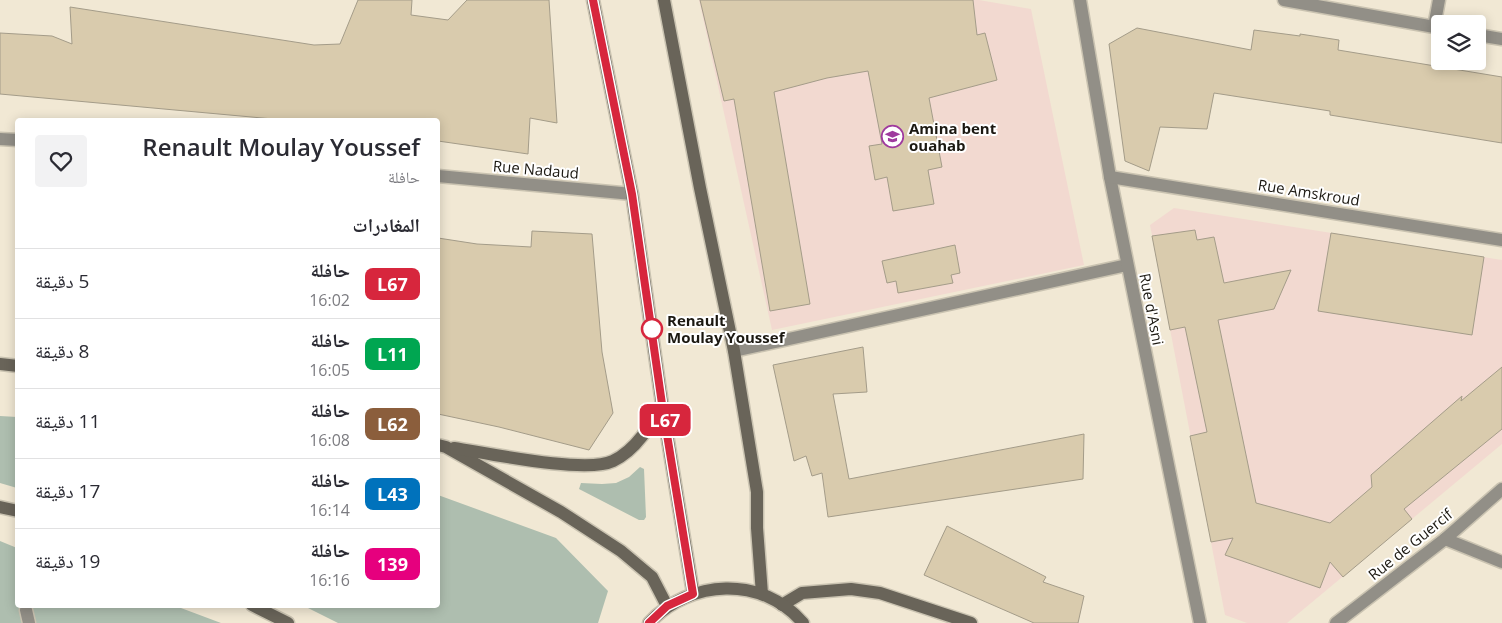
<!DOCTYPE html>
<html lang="ar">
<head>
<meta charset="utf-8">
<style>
  body { margin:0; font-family:"Open Sans","Noto Naskh Arabic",sans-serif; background:#f2f2f3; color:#2b2b33; direction:rtl; height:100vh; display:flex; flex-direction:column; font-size:19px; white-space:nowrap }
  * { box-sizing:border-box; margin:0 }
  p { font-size:16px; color:#7c7c81 }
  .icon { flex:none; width:28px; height:28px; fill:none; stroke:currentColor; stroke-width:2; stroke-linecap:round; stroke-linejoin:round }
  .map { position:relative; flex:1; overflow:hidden; direction:ltr }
  .drawer { position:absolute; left:15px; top:118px; width:425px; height:490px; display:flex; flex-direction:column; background:#fff; border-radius:5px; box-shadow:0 2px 12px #0003; direction:rtl }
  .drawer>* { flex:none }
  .badge { padding:0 10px; border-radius:8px; font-size:18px; line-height:32px }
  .buttons { position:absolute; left:1431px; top:15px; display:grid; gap:10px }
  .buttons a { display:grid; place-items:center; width:55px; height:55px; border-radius:5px; background:#fff; box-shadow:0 2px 12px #0003; font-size:25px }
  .map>.badge { position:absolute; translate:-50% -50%; box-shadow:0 0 0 2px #fff }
  h2 { padding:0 20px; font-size:19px; line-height:45px }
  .round { display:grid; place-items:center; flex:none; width:52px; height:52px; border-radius:5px; background:#f2f2f3 }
  .head { display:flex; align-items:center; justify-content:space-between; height:85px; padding:0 20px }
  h1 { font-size:24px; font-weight:600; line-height:38px }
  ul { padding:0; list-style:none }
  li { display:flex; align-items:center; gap:15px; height:70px; padding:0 20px; border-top:1px solid #e1e1e2 }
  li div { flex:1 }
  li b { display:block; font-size:19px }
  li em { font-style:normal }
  li .badge { min-width:55px; font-weight:700; text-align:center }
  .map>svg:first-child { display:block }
  .education { fill:#f2d9d0 }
  .green { fill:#aebeaf }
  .building { fill:#d9cbad; stroke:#a49c89 }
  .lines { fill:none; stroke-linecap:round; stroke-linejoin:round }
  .service-casing { stroke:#cac3b1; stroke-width:15 }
  .minor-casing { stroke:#cac3b1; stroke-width:15 }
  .tertiary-casing { stroke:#cac3b1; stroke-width:15 }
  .secondary-casing { stroke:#cac3b1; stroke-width:15 }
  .service { stroke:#928f87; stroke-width:12 }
  .minor { stroke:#928f87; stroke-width:12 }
  .tertiary { stroke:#928f87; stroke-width:12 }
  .secondary { stroke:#696459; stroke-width:12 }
  .line-casing { stroke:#fff; stroke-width:11 }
  .line { stroke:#d7263d; stroke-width:8 }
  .stop-dot { fill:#fff; stroke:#d7263d; stroke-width:2.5 }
  .labels { text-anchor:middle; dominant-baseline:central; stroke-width:4; stroke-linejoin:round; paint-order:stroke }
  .poi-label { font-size:15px; font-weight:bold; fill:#1b1811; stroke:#fff; text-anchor:start }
  .street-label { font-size:15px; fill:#1b1811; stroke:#fff }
  .stop-label { font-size:15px; font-weight:bold; fill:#1b1811; stroke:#fff; text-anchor:start }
</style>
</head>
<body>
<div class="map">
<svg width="1502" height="623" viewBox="0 0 1502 623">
  <rect width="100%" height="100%" fill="#f1e8d4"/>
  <g class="education">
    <path d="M699,0H979L1031,9L1084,265L772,330Z"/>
    <path d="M1174,208L1502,260V444L1287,623H1247L1225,615L1150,225Z"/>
  </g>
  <g class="green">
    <path d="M0,416L17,417V488L0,483Z"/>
    <path d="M640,467L644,469L646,517L644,520H639L579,489L581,483L602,484L616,483L629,477Z"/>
    <path d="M438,495L556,538L608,591L598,623H338L302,605H438Z"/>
    <path d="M0,541L17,548L18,605H173L221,623H0Z"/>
  </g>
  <g class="building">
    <path d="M358,0H412L411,15L448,20L467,0H549L557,123L530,118L528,154L438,141V120H284L0,94V33L52,36L72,44L70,7L314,45L340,44Z"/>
    <path d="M700,0H973L977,35L985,33L997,80L929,98L942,167L928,170L934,204L893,211L887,177L875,180L869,146L882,144L868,71L827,78L774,92L810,304L770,311L734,99L724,101Z"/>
    <path d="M1137,28L1251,50L1254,30L1300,36V34L1339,40L1338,50L1502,77V143L1330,115V111L1214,93L1207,129L1160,127L1149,171L1125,161L1109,44Z"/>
    <path d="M1195,230L1197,240L1214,237L1224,283L1291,270L1274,309L1218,320L1256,503L1330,523L1372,487L1371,475L1462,396L1461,401L1502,367V429L1404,509L1412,519L1343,577L1330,562L1320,588L1225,555L1233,538L1211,542L1190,436L1207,432L1185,327L1170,330L1152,236Z"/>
    <path d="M532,231L592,234L602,352L613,413L589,450L499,427L438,414V238L477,244L531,247Z"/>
    <path d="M1331,233L1484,257L1472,335L1318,311Z"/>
    <path d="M955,245L960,273L951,275L953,283L898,293L896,281L887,283L882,261Z"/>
    <path d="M863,347L867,392L833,394L849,479L1084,434L1083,479L828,517L822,473L812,476L806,456L794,461L773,365Z"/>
    <path d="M947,526L1046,577L1043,582L1084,596L1078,623H1034L924,575Z"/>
  </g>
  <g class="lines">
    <defs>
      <g id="service">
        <path d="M1434,27L1439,0"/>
        <path d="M734,351L1127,265"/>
        <path d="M26,610L29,623"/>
      </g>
      <g id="minor">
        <path d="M1080,0L1110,177L1200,623"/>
        <path d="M0,139L18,140"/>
        <path d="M438,176L632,194"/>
        <path d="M1110,177L1502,240"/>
        <path d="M1445,539L1502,562"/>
        <path d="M1336,623L1445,539L1502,489"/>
      </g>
      <g id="tertiary">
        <path d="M1284,0L1440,28"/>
        <path d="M1478,35L1502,39"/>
      </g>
      <g id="secondary">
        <path d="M593,0L632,194L662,404L693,593"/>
        <path d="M664,0L700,188L734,351L757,492V528L762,594"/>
        <path d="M0,364L18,366"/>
        <path d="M438,445L446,447L561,512L621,551L652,577L667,606"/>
        <path d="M454,448C487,453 586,474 613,461C636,450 651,425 662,404"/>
        <path d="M0,507L18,511"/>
        <path d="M252,605L288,623"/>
        <path d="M782,605L802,593L851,589L880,593L971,623"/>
        <path d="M649,623C690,579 762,575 803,623"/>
      </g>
    </defs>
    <use href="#service" class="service-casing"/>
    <use href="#minor" class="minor-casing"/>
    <use href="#tertiary" class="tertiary-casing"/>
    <use href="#secondary" class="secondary-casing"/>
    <use href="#service" class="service"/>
    <use href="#minor" class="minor"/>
    <use href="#tertiary" class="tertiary"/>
    <use href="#secondary" class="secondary"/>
  </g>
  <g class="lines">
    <defs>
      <path id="line" d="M593,0L632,194L662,404L693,594L667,606L649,623"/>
    </defs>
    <use href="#line" class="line-casing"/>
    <use href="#line" class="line"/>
  </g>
  <defs>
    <symbol id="school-ring" viewBox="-11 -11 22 22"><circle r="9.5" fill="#fff" stroke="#9f3a9e" stroke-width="1.5"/><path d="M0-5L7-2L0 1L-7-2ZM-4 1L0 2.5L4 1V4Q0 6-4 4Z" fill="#9f3a9e"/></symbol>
  </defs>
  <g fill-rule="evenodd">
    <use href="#school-ring" x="880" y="124" width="25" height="25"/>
  </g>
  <circle class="stop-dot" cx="652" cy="329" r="10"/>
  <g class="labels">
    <g class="poi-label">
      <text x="909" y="128">Amina bent<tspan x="909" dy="17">ouahab</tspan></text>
    </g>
    <g class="street-label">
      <text transform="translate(536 169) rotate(5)">Rue Nadaud</text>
      <text transform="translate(1309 192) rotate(9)">Rue Amskroud</text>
      <text transform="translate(1152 309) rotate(79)">Rue d'Asni</text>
      <text transform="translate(1410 544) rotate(-39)">Rue de Guercif</text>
    </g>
    <g class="stop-label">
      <text x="667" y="320">Renault<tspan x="667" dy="17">Moulay Youssef</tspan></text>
    </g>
  </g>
</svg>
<div class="buttons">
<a><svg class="icon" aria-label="layers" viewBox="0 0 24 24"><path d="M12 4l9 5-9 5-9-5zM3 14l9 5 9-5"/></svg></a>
</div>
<b class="badge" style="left:665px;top:420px;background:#d7263d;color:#fff">L67</b>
<section class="drawer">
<div class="head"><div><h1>Renault Moulay Youssef</h1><p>حافلة</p></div><a class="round"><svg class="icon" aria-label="heart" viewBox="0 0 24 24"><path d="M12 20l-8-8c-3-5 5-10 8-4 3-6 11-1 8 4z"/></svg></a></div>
<h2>المغادرات</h2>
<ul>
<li><span class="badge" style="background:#d7263d;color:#fff">L67</span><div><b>حافلة</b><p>16:02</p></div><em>5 دقيقة</em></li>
<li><span class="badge" style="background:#00a651;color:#fff">L11</span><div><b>حافلة</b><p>16:05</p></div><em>8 دقيقة</em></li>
<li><span class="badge" style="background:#8b5e3c;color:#fff">L62</span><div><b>حافلة</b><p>16:08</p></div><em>11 دقيقة</em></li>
<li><span class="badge" style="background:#0072bc;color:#fff">L43</span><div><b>حافلة</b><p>16:14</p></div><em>17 دقيقة</em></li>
<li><span class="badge" style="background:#e6007e;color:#fff">139</span><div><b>حافلة</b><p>16:16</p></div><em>19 دقيقة</em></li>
</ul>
</section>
</div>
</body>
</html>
